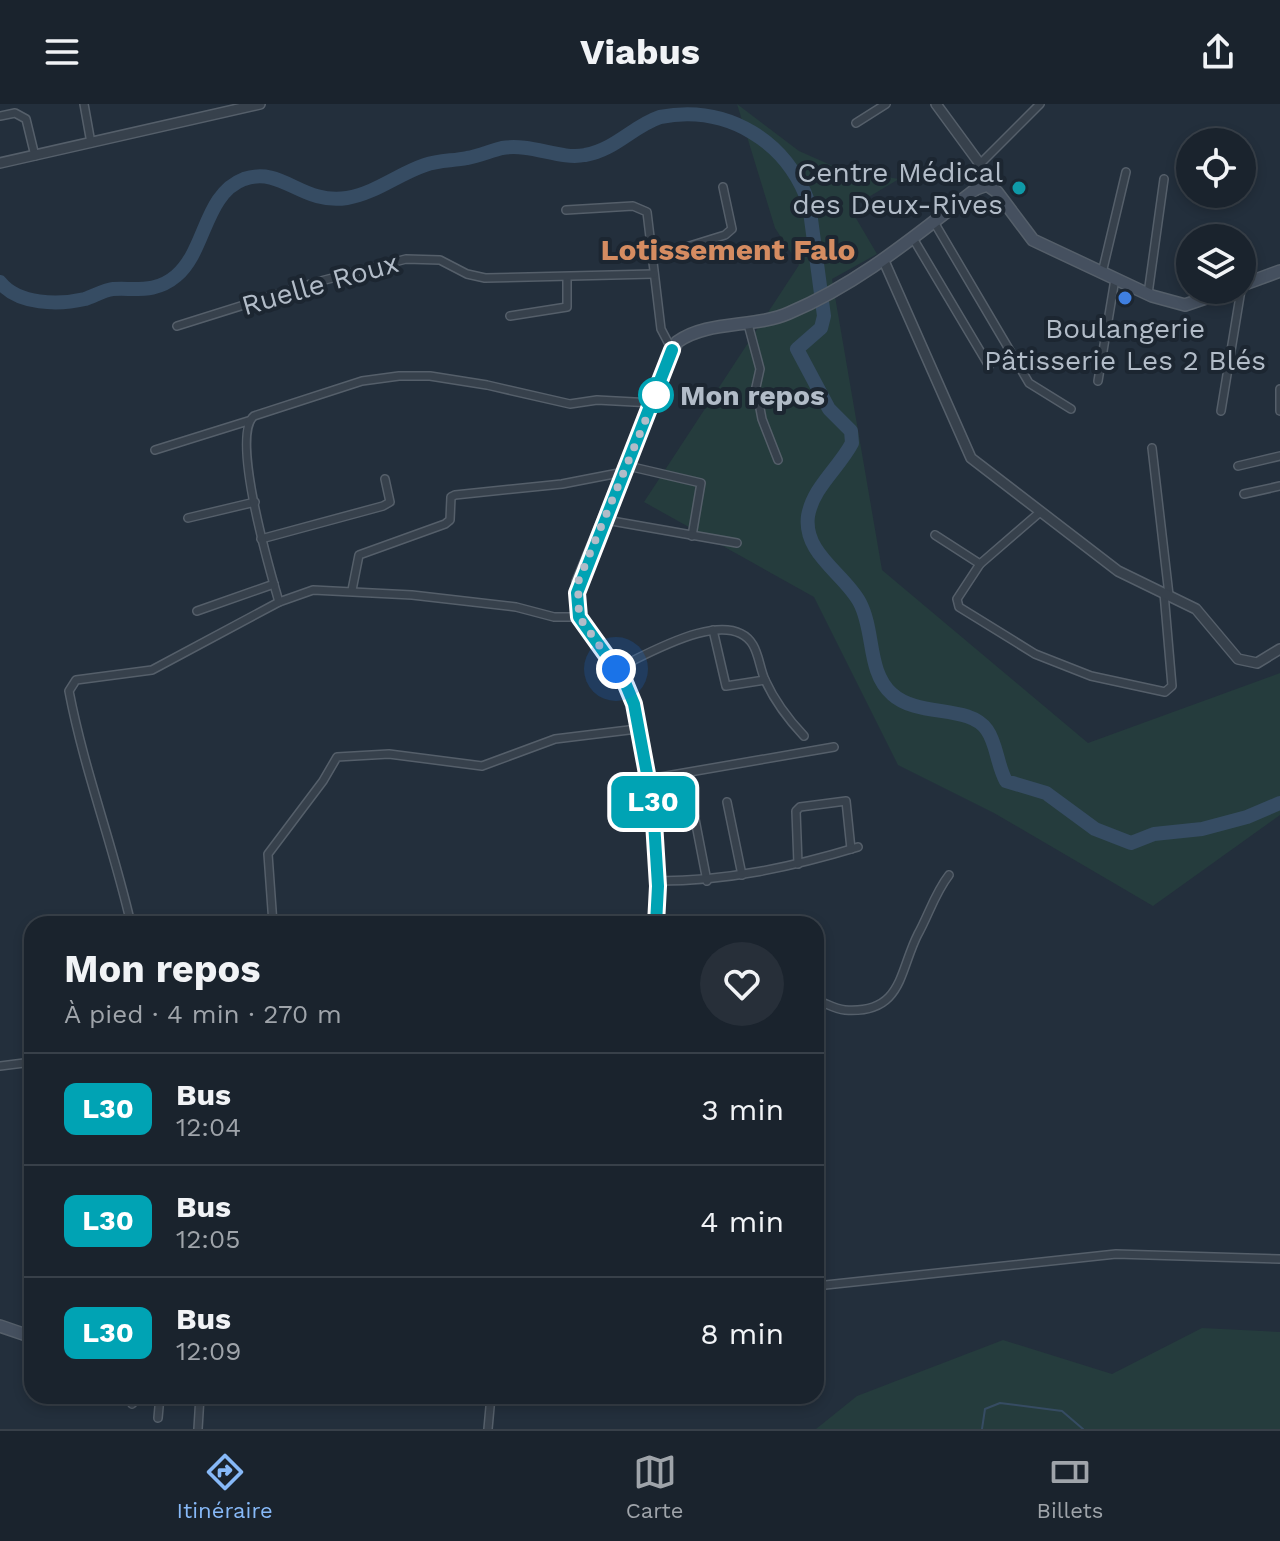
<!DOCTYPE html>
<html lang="fr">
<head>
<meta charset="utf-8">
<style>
  body { margin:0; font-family:"Work Sans",sans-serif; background:#272f39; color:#f1f3f6; height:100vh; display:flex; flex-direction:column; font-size:30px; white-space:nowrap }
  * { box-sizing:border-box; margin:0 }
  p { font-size:26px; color:#9fa4aa }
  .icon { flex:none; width:44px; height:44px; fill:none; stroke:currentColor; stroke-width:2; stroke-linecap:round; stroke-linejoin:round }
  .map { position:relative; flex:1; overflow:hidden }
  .sheet { position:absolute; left:24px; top:812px; width:800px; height:488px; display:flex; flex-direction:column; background:#1a232d; border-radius:24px; box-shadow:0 4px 12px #0003,0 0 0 2px #384049 }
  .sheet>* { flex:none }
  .badge { padding:0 16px; border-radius:12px; font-size:28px; line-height:52px }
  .buttons { position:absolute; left:1176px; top:24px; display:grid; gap:16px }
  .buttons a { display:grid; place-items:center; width:80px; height:80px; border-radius:50%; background:#1a232d; box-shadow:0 4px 12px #0003,0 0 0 2px #384049; font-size:40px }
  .you { position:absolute; width:40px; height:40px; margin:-20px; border:6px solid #fff; border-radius:50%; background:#1a73e8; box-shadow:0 0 0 12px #1a73e833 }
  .map>.badge { position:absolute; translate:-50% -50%; box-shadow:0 0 0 4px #fff }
  .round { display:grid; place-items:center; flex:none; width:84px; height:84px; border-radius:42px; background:#272f39 }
  .summary { display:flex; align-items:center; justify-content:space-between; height:136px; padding:0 40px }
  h1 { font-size:38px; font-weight:700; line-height:60px }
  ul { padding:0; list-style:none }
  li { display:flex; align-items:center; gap:24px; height:112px; padding:0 40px; border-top:2px solid #384049 }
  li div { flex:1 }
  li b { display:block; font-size:30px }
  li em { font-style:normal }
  li .badge { min-width:88px; font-weight:700; text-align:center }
  header { display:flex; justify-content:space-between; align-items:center; height:104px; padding:0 40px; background:#1a232d; font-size:36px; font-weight:700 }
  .dock { display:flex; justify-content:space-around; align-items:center; height:112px; border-top:2px solid #384049; background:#1a232d; font-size:22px; color:#9fa4aa }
  .dock a { display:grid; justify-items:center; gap:4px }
  .dock .active { color:#87b9f8 }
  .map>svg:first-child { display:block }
  .green { fill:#253c3d }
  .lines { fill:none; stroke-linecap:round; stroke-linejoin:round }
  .stream { stroke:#364c63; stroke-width:2 }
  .river { stroke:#364c63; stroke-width:14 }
  .minor-casing { stroke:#555f6a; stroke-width:10 }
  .tertiary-casing { stroke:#555f6a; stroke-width:12 }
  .secondary-casing { stroke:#555f6a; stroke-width:14 }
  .minor { stroke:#37414c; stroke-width:7 }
  .tertiary { stroke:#37414c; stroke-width:9 }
  .secondary { stroke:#45505f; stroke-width:11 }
  .line-casing { stroke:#fff; stroke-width:18 }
  .line { stroke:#00a3b4; stroke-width:12 }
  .walk { stroke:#b2bcc8; stroke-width:8; stroke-dasharray:0 14.4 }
  .culture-dot { fill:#0f9aa8; stroke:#1c2631; stroke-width:3 }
  .shop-dot { fill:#3f7fe0; stroke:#1c2631; stroke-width:3 }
  .stop-dot { fill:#fff; stroke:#00a3b4; stroke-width:4 }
  .labels { text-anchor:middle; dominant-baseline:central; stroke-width:8; stroke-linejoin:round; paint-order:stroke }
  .poi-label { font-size:28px; fill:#b2bcc8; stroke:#1c2631; text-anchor:end }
  .street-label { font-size:28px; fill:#b2bcc8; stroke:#1c2631 }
  .stop-label { font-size:28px; font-weight:bold; fill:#b2bcc8; stroke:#1c2631; text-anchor:start }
  .neighbourhood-label { font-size:30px; font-weight:bold; fill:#d58c61; stroke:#1c2631 }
</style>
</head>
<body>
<header><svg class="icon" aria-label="menu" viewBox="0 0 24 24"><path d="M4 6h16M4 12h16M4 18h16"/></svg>Viabus<svg class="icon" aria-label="share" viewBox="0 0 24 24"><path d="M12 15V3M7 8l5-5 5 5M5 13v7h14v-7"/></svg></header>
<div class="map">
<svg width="1280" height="1325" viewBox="0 0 1280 1325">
  <rect width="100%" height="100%" fill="#232f3c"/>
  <g class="green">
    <path d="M737,0L799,47L842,66L899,75L850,104L877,150L832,175L882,466L1088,639L1280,569V711L1153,802L994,709L898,661L814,493L644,398L799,161L775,124Z"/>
    <path d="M1202,1224L1280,1228V1325H816L857,1292L1003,1236L1112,1270Z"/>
  </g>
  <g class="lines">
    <path class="stream" d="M982,1325L985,1305L1000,1299L1062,1307L1083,1325"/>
    <path class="river" d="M0,178C18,201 59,201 85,195C94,192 104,186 113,185C137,184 156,189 176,172C206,147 204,90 244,75C283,62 301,101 347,94C376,89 398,70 425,61C439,56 453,57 467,54C479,52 490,47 502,44C532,39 559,56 585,51C615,46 633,22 660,13C728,0 788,38 809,100L824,212L821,224L797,245L829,305L851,327L852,339C839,364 813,383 808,412C803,450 845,470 860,499C875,528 867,568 892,590C918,614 969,600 987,626C997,640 997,661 1006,677L1046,689L1095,725L1131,739L1154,730L1202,725L1247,713L1280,699"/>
    <defs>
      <g id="minor">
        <path d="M84,0L91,39"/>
        <path d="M0,12L15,9L26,15L35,52"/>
        <path d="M856,19L886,0"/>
        <path d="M980,60L1040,0"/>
        <path d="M566,106L633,102L647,108L661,225L672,246"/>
        <path d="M934,118L1029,279L1071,305"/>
        <path d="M914,136L989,262"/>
        <path d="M654,153L725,131L732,125L723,83"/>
        <path d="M1102,169L1126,68"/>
        <path d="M1148,190L1164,75"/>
        <path d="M510,212L567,203V173"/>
        <path d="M748,220L760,265L756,283L762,315L778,356"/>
        <path d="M177,222L317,178L406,155L440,156L467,170L485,174L654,170"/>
        <path d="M1098,277L1115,175"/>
        <path d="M1280,285V307"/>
        <path d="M1221,307L1241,186"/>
        <path d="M1152,344L1169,491"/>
        <path d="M155,346L248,317"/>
        <path d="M628,362L701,379L692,432"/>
        <path d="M1238,362L1280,352"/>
        <path d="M1244,390L1280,382"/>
        <path d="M1039,409L980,460L957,495L959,503L1035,550L1091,572L1165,588L1172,582L1164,489"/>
        <path d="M188,414L255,398"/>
        <path d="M606,416L737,439"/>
        <path d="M935,431L980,460"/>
        <path d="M261,435L383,402L390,398L385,375"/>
        <path d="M352,486L359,451L445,420L450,416L451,393L455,391L562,380L624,368"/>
        <path d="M279,498C270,467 230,331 254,312L362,277L399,272H430L487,281L570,300L597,296L653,299"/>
        <path d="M197,507L274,480"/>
        <path d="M713,526L726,582L765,576"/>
        <path d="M616,565C646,551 729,501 753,541C759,551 760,565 765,576C775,598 788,615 804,632"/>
        <path d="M649,675L834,643"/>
        <path d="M727,698L742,771"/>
        <path d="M693,705L707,777"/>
        <path d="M798,760L796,707L800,703L846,697L851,745"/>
        <path d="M658,777C727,777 792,763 858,743"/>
        <path d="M131,820C113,741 84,666 69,587L76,576L152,566L279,498L313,486L412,491L516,503L554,513H579"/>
        <path d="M273,820L268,750L323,677L337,653L389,650L482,662L555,635L637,625"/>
        <path d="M816,896C826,899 834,905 845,906C903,910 899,867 918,830C929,810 935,789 949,771"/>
        <path d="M0,962L32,958"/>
        <path d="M816,1182L1116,1150L1280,1155"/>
        <path d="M132,1300L140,1292"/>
        <path d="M158,1314L160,1292"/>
        <path d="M198,1325L200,1292"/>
        <path d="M488,1325L491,1292"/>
      </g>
      <g id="tertiary">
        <path d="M936,0L980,60L987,81"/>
        <path d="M0,59L260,0"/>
        <path d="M884,157L971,354L1118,467L1196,505L1238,555L1257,559L1280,545"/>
      </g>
      <g id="secondary">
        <path d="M1242,181L1280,167"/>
        <path d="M656,820L658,782L653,702L634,600L624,576L579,513L578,478L677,238C707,216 755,224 789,209C860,179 916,131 976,85L987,81L997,88L1033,136L1152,192L1185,201L1229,186"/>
        <path d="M0,1222L32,1233"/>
      </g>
    </defs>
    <use href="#minor" class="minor-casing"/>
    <use href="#tertiary" class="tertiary-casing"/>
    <use href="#secondary" class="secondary-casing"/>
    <use href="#minor" class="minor"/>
    <use href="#tertiary" class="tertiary"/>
    <use href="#secondary" class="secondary"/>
  </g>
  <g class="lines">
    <defs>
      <path id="line" d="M656,820L658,782L653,702L634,600L624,576L579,513L577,489L672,246"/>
    </defs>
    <use href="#line" class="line-casing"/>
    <use href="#line" class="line"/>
    <path class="walk" d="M616,565L579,513L578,478L656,291"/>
  </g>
  <circle class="culture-dot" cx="1019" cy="84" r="8"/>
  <circle class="shop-dot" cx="1125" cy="194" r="8"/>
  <circle class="stop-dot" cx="656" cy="291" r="16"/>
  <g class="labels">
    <g class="poi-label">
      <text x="1003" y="68">Centre Médical<tspan x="1003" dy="32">des Deux-Rives</tspan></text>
      <text x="1125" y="224" text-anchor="middle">Boulangerie<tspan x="1125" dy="32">Pâtisserie Les 2 Blés</tspan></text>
    </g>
    <g class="street-label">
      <text transform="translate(320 180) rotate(-16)">Ruelle Roux</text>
    </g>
    <g class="stop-label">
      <text x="680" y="291">Mon repos</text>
    </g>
    <g class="neighbourhood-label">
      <text x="728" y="145">Lotissement Falo</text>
    </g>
  </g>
</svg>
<div class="buttons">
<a><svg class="icon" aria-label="locate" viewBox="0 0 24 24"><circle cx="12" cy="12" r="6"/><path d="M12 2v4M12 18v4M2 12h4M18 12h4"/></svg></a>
<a><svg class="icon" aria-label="layers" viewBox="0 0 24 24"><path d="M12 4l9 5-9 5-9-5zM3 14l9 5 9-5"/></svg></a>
</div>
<div class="you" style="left:616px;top:565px"></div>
<b class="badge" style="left:653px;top:698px;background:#00a3b4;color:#fff">L30</b>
<section class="sheet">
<div class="summary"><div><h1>Mon repos</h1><p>À pied · 4 min · 270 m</p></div><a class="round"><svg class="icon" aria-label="heart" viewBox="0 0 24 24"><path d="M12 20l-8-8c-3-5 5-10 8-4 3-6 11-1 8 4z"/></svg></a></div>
<ul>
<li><span class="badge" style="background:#00a3b4;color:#fff">L30</span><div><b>Bus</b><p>12:04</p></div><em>3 min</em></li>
<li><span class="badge" style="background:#00a3b4;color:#fff">L30</span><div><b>Bus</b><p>12:05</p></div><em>4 min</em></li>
<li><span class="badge" style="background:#00a3b4;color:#fff">L30</span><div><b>Bus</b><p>12:09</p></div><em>8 min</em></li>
</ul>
</section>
</div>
<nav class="dock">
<a class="active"><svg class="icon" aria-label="directions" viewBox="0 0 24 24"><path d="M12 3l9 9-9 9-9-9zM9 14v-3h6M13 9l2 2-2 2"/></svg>Itinéraire</a>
<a><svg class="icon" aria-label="map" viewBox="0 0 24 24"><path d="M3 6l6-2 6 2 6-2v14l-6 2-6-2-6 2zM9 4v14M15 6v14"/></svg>Carte</a>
<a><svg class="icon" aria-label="tickets" viewBox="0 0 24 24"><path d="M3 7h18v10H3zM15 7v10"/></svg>Billets</a>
</nav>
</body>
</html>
